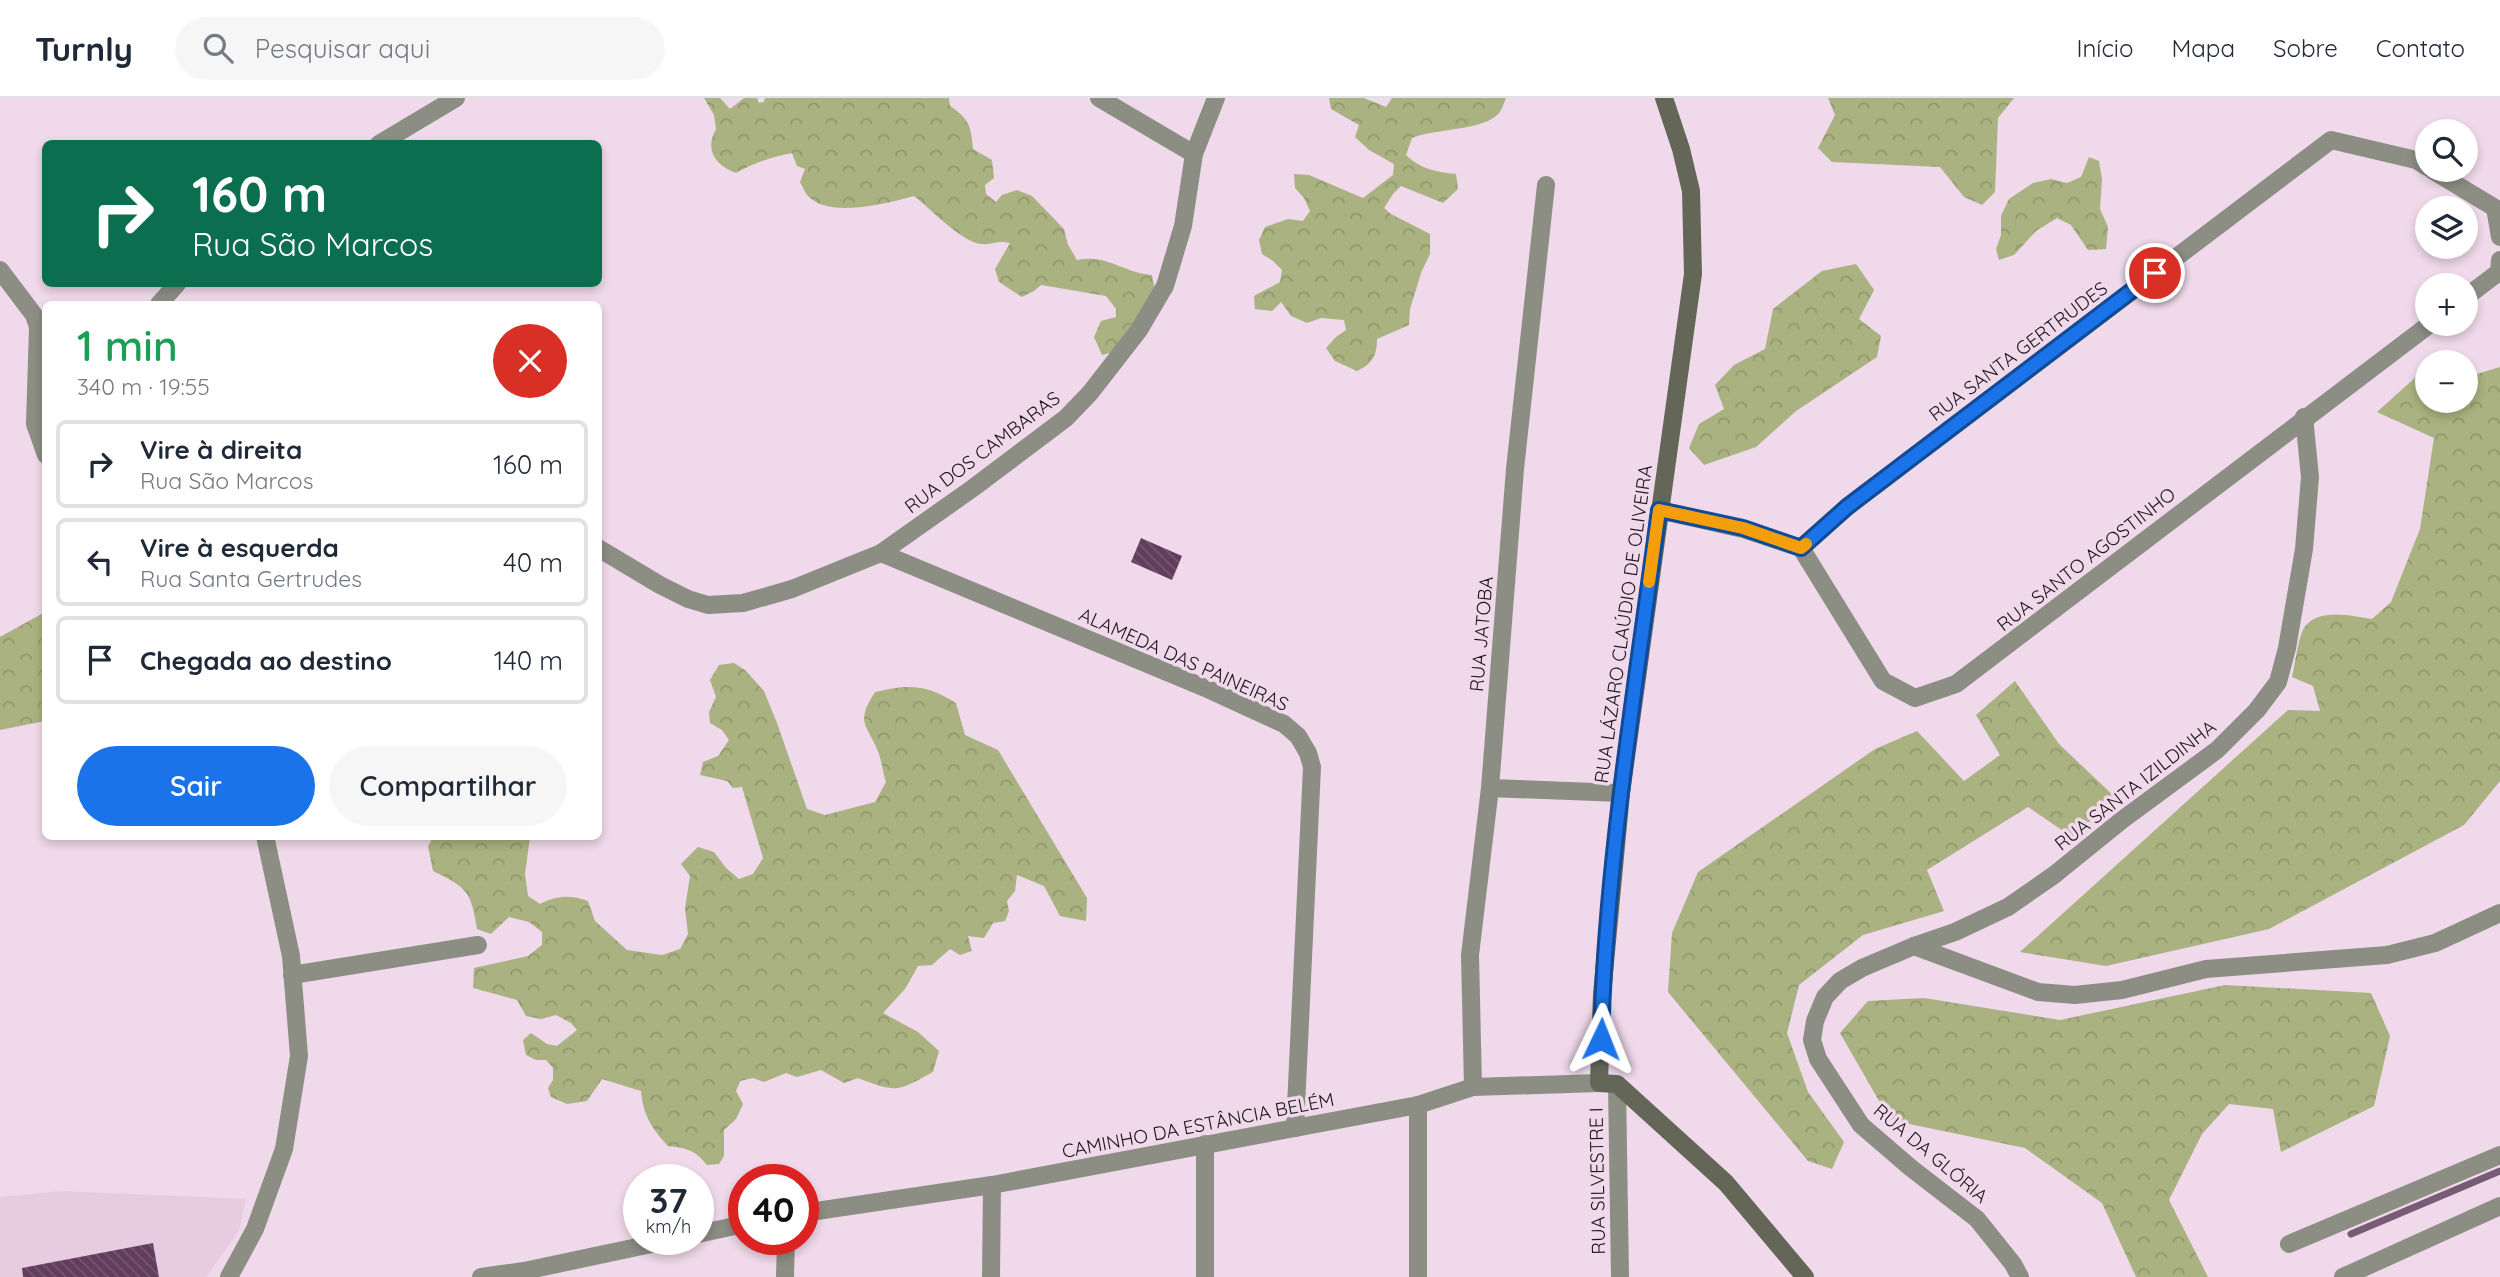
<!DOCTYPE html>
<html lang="pt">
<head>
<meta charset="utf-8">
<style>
  :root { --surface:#fff; --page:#f6f6f7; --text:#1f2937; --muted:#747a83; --line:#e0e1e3; --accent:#1a73e8 }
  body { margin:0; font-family:Quicksand,sans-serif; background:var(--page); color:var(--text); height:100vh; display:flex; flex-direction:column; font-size:26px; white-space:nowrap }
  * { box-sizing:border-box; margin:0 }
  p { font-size:23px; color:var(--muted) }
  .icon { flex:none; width:38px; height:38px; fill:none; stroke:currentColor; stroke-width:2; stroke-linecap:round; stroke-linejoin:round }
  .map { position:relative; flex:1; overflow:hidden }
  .details { position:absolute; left:42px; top:203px; width:560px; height:539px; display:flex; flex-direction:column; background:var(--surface); border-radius:10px; box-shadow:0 4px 10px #0003 }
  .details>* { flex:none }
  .top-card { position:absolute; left:42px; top:42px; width:560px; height:147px; border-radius:10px; box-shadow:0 4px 10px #0003; background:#0b6e4f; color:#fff; overflow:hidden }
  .tools { position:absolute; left:2415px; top:21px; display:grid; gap:14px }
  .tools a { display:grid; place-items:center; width:63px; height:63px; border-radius:50%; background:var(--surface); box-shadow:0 4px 10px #0003; font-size:35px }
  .speed { position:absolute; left:623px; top:1066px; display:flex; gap:14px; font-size:35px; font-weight:700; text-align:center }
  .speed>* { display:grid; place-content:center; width:91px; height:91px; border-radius:50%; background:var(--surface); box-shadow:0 4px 10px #0003; line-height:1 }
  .speed small { font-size:18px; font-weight:400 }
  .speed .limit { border:10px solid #d22; background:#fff; color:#111 }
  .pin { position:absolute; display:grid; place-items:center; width:60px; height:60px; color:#fff; margin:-30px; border:4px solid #fff; border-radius:50%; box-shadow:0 2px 7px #0007 }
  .me { position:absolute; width:77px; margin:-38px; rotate:2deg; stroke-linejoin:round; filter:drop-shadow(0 0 5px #0008) }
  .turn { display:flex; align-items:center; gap:24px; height:147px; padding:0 35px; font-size:32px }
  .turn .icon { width:91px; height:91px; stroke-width:2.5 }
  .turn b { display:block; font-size:49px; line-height:60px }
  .round { display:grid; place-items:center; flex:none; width:74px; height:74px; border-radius:37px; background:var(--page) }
  .overview { display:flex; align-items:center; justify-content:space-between; height:119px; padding:0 35px }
  h1 { font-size:42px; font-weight:600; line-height:52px; color:#1e9e55 }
  .cta { display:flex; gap:14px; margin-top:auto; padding:14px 35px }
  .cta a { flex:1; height:80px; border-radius:42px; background:var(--accent); color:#fff; font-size:28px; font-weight:600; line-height:80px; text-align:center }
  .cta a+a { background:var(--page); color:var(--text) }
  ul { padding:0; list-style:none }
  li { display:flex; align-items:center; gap:21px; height:88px; margin:0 14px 10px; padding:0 21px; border:4px solid var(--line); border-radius:10px }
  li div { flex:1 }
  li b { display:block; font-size:26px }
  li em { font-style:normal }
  header { display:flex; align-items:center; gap:42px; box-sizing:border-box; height:98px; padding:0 35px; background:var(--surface); border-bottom:2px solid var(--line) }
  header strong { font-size:33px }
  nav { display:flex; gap:38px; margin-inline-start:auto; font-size:24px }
  .search { width:490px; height:63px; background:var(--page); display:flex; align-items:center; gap:18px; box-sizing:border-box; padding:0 24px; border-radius:38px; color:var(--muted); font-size:26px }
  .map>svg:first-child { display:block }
  .built { fill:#e7cbe1 }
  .forest { fill:url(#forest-crowns) }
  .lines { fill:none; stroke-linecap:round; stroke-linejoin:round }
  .stream { stroke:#785b74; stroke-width:7 }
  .building { fill:url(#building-back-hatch) }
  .street { stroke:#8c8e84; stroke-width:18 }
  .secondary { stroke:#646758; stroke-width:18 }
  .route-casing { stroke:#114b97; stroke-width:18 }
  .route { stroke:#1a73e8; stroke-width:12 }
  .slow { stroke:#f59e0b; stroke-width:12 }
  .labels { text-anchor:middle; stroke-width:7; stroke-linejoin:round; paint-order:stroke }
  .street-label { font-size:19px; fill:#1d161c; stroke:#efd9ea }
</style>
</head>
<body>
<header>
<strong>Turnly</strong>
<div class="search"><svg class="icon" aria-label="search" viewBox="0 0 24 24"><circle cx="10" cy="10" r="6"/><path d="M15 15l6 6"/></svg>Pesquisar aqui</div>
<nav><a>Início</a><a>Mapa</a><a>Sobre</a><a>Contato</a></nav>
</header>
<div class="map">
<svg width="2500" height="1179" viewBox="0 0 2500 1179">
  <defs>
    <pattern id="forest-crowns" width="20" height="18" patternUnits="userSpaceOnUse" patternTransform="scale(1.75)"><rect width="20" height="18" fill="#a9b280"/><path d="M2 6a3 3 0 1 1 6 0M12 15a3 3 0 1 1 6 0" fill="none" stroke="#91986e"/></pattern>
    <pattern id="building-back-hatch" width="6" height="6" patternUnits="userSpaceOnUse" patternTransform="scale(1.75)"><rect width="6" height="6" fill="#623e5c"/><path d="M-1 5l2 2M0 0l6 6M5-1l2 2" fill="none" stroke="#74576f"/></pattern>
  </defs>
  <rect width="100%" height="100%" fill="#efd9ea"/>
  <path class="built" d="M61,1093l185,8 -7,32 -33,46h-206v-80z"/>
  <g class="forest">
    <path d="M704,0h16l10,11 14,-11h13l2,5 5,-1 1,-4h184l1,8c19,13 21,19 23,43l19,11 2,18 -9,7 1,9 10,8 6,-7 15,-5 15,6 32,33 4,16 9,15c31,-6 46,13 75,15l3,16 -41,61 -12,3 -8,-18 7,-16 15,-4v-8l-10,-13 -65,-11 -7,6 -12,6 -23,-15 -4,-13 15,-26c-14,-3 -17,2 -28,1 -20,-1 -52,-36 -68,-48 -26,7 -85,23 -106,0 -3,-3 -5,-9 -8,-14l5,-13 -8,-3 -5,-13c-21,4 -38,10 -56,20 -20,-8 -32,-22 -20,-44l-2,-14z"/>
    <path d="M1329,0h35l22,9 6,-9h114c-2,5 -4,12 -7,15 -15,18 -63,15 -87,25l-6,17c14,14 30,17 50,19l2,15 -15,14 -42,-17 -8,8 -9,14 7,6 39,20v20l-9,19 -11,36 -1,16 -32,14c0,17 -5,25 -20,32l-22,-10 -9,-13 10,-11 10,-7 -2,-10 -23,-2 -14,5 -16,-7 -10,-14 -9,9 -17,-2 -1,-13 26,-14 2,-12 -9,-9 -11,-7 -3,-14 6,-13 23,-8 15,2 7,-10 -6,-13 -9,-10 -1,-14 15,1 54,23 30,-23 1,-11 -25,-14 -14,-13 4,-12 -28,-16z"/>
    <path d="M1828,0h186l-16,20 -3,74 -13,13 -18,-8 -24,-30 -108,-5 -14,-14 17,-33z"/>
    <path d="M2089,59l10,4 3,18 -2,30 8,18 -2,22 -18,1 -17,-25 -14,-7 -21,13 -22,24 -15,5 -3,-11 5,-14v-19l8,-17 24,-16 18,-4 16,4 14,-6z"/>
    <path d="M1856,166l18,26 -15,29 22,17 -4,21 -81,54 -40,36 -52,18 -15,-17 10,-24 25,-15 -9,-24 19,-20 31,-16 8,-40 49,-38z"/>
    <path d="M2427,269v34h39v-33l11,6 23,-7v414l-36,44 -195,104 -163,37 -86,-14 268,-242 32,1 -7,-25 -21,-9c3,-12 6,-39 12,-49 14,-21 48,-12 68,-9l19,-17 29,-73 14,-91 -57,-26z"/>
    <path d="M45,514v109l-45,9v-93z"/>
    <path d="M734,565l11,7 19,21 13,32 30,86 18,6 50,-13 11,-20c-3,-9 -4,-19 -7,-28 -11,-30 -25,-29 -4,-62 34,-8 51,-8 81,11l9,32 33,15 89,148 -1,23 -26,-5 -16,-30 -27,-11 -2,16 -8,10 2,10 -4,10 -12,2 -9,15 -16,-2 4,15 -12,4 -10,-6 -18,16 -14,1 -13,23 -22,24 35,19 21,19 -6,21c-37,20 -35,21 -75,6l-14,5 -23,-13 -24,7 -11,-4 -22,9 -11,-4 -13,3 -4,10 7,13 -7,15 -12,11v26l-5,8 -12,1c-12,-15 -20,-17 -39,-19 -16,-17 -25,-31 -27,-55l-39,-12 -15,22 -20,3 -16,-7 -3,-9 5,-8v-12l-7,-8h-10l-10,-5 -3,-15 8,-7 16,11 10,2 20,-16 -6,-7 -15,-8 -15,4 -15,-3 -9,-16 -44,-12 1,-20 54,-12 14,-11v-13l-13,-10 -20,-5 -18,17 -14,-5c-6,-37 -9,-41 -44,-58l-5,-25 5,-9h97l-5,37 3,22 12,8c18,-9 30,-9 48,-3l7,20 32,29 35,5 18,-6 8,-15 -3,-26 5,-32 -9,-12 17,-17 16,5 12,16 13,11 14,-5 10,-16 -21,-71 -9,1 -6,-7 -27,-6 3,-13 15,-6 11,-16 -7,-10 -12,-7 -1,-11 7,-15 -6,-17 9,-15z"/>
    <path d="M2015,583l44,63 57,54 -44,39 -44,-30 -101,63 17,41 -81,24 -64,50 -12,48 21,59 36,50 -12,27 -24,-8 -140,-169 4,-59 26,-61 177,-123 42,-18 47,50 36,-26 -24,-40z"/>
    <path d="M2225,887l146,8 19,43 -16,70 -93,46 -8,-43 -44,-5 -27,30 -33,66 39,77h-72l-34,-74 -77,-55 -135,-28 -50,-87 28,-32 56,-3 136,22z"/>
  </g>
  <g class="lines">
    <path class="stream" d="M2351,1136l149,-63"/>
  </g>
  <g class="building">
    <path d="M1141,440l41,18 -10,24 -41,-18z"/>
    <path d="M153,1145l6,34h-136l-1,-9z"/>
  </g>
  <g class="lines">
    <g class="street">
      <path d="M1099,0l95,56"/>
      <path d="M379,46l77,-46"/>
      <path d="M2432,72l63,38 5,29"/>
      <path d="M0,172l34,45 4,12 -3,97 11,31"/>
      <path d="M2466,199l33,-25 1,-12"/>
      <path d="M159,206l18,-20"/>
      <path d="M1659,412l84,19 58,19"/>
      <path d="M598,450l62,37 28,14 20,6 35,-2 49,-14 89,-36 92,-65 93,-70 24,-25 49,-63 26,-44 18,-60 11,-72 22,-56"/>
      <path d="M1801,450l82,133 32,17 41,-14 474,-360"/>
      <path d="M1801,450l46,-41 484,-367 85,20 11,7"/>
      <path d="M881,455l329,137 74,34 14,12 10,17 4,14 -17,361"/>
      <path d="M1490,690l131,5"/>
      <path d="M1914,848l124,46 37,3 47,-5 84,-21 181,-14 48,-12 65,-30"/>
      <path d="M292,877l186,-30"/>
      <path d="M1617,986l3,193"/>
      <path d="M1473,989l-3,-132 20,-167 25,-319 31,-284"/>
      <path d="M1205,1046v133"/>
      <path d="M803,1115l189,-28 303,-57 123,-23 55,-18 126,-4"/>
      <path d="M698,1136l46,-10"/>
      <path d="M2289,1146l211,-89"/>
      <path d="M229,1179l26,-48 29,-80 15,-93 -8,-100 -26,-120"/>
      <path d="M481,1179l43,-6 151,-32"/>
      <path d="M785,1179l1,-38"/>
      <path d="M991,1179l1,-92"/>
      <path d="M1418,1179v-172"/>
      <path d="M2020,1179l-7,-13 -36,-45 -66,-51 -50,-43 -43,-66 -6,-19 3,-19 10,-24 15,-16 22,-13 52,-22 41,-14 53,-25 46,-32 68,-55 95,-70 40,-40 21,-28 9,-34 17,-99 6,-72 -6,-60"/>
      <path d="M2343,1179l157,-71"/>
    </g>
    <path class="secondary" d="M1664,0l17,51 10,42 2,83 -72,519 -19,201 -3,89 18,1 109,99 79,94"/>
  </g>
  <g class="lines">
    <g class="route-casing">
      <path id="route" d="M1601,941c5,-178 35,-353 58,-529l84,18 58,20 46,-41 308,-234"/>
    </g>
    <use href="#route" class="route"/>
    <path class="slow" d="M1649,484l10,-72 84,18 58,20 5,-4"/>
  </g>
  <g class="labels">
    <g class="street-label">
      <text transform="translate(2018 253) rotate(-37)" y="7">RUA SANTA GERTRUDES</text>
      <text transform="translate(982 354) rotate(-37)" y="7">RUA DOS CAMBARAS</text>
      <text transform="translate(2086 461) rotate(-38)" y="7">RUA SANTO AGOSTINHO</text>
      <text transform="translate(1623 526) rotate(-82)" y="7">RUA LÁZARO CLAÚDIO DE OLIVEIRA</text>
      <text transform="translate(1481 536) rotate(-85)" y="7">RUA JATOBA</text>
      <text transform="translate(1184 561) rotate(24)" y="7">ALAMEDA DAS PAINEIRAS</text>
      <text transform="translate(2135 687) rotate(-38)" y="7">RUA SANTA IZILDINHA</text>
      <text transform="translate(1198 1027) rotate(-11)" y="7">CAMINHO DA ESTÂNCIA BELÉM</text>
      <text transform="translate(1931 1055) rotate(40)" y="7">RUA DA GLÓRIA</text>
      <text transform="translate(1597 1083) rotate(-91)" y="7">RUA SILVESTRE I</text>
    </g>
  </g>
</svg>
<div class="tools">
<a><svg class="icon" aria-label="search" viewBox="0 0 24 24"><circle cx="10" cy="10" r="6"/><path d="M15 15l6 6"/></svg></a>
<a><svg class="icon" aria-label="layers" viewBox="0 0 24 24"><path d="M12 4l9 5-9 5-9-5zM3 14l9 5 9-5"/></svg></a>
<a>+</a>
<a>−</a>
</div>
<div class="speed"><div>37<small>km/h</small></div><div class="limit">40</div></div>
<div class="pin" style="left:2155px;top:175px;background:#d93025"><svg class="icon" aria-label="arrive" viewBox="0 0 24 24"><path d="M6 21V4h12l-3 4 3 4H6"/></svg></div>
<svg class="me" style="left:1601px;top:941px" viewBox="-20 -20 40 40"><path d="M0-17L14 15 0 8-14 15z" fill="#1a73e8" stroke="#fff" stroke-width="4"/></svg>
<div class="top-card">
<div class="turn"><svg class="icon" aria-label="right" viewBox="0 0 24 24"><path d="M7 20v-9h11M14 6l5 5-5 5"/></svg><div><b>160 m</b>Rua São Marcos</div></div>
</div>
<section class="details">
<div class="overview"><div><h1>1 min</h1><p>340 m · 19:55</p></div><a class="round" style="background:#d93025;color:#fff"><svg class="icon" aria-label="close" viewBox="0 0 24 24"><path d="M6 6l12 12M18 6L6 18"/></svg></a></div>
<ul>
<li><svg class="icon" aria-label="right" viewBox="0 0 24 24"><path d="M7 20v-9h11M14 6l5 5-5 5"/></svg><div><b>Vire à direita</b><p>Rua São Marcos</p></div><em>160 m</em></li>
<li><svg class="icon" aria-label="left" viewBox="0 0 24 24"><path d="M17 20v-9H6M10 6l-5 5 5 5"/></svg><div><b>Vire à esquerda</b><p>Rua Santa Gertrudes</p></div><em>40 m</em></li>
<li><svg class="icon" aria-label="arrive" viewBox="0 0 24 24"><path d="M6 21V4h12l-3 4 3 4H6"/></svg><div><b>Chegada ao destino</b></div><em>140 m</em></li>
</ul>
<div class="cta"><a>Sair</a><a>Compartilhar</a></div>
</section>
</div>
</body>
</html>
